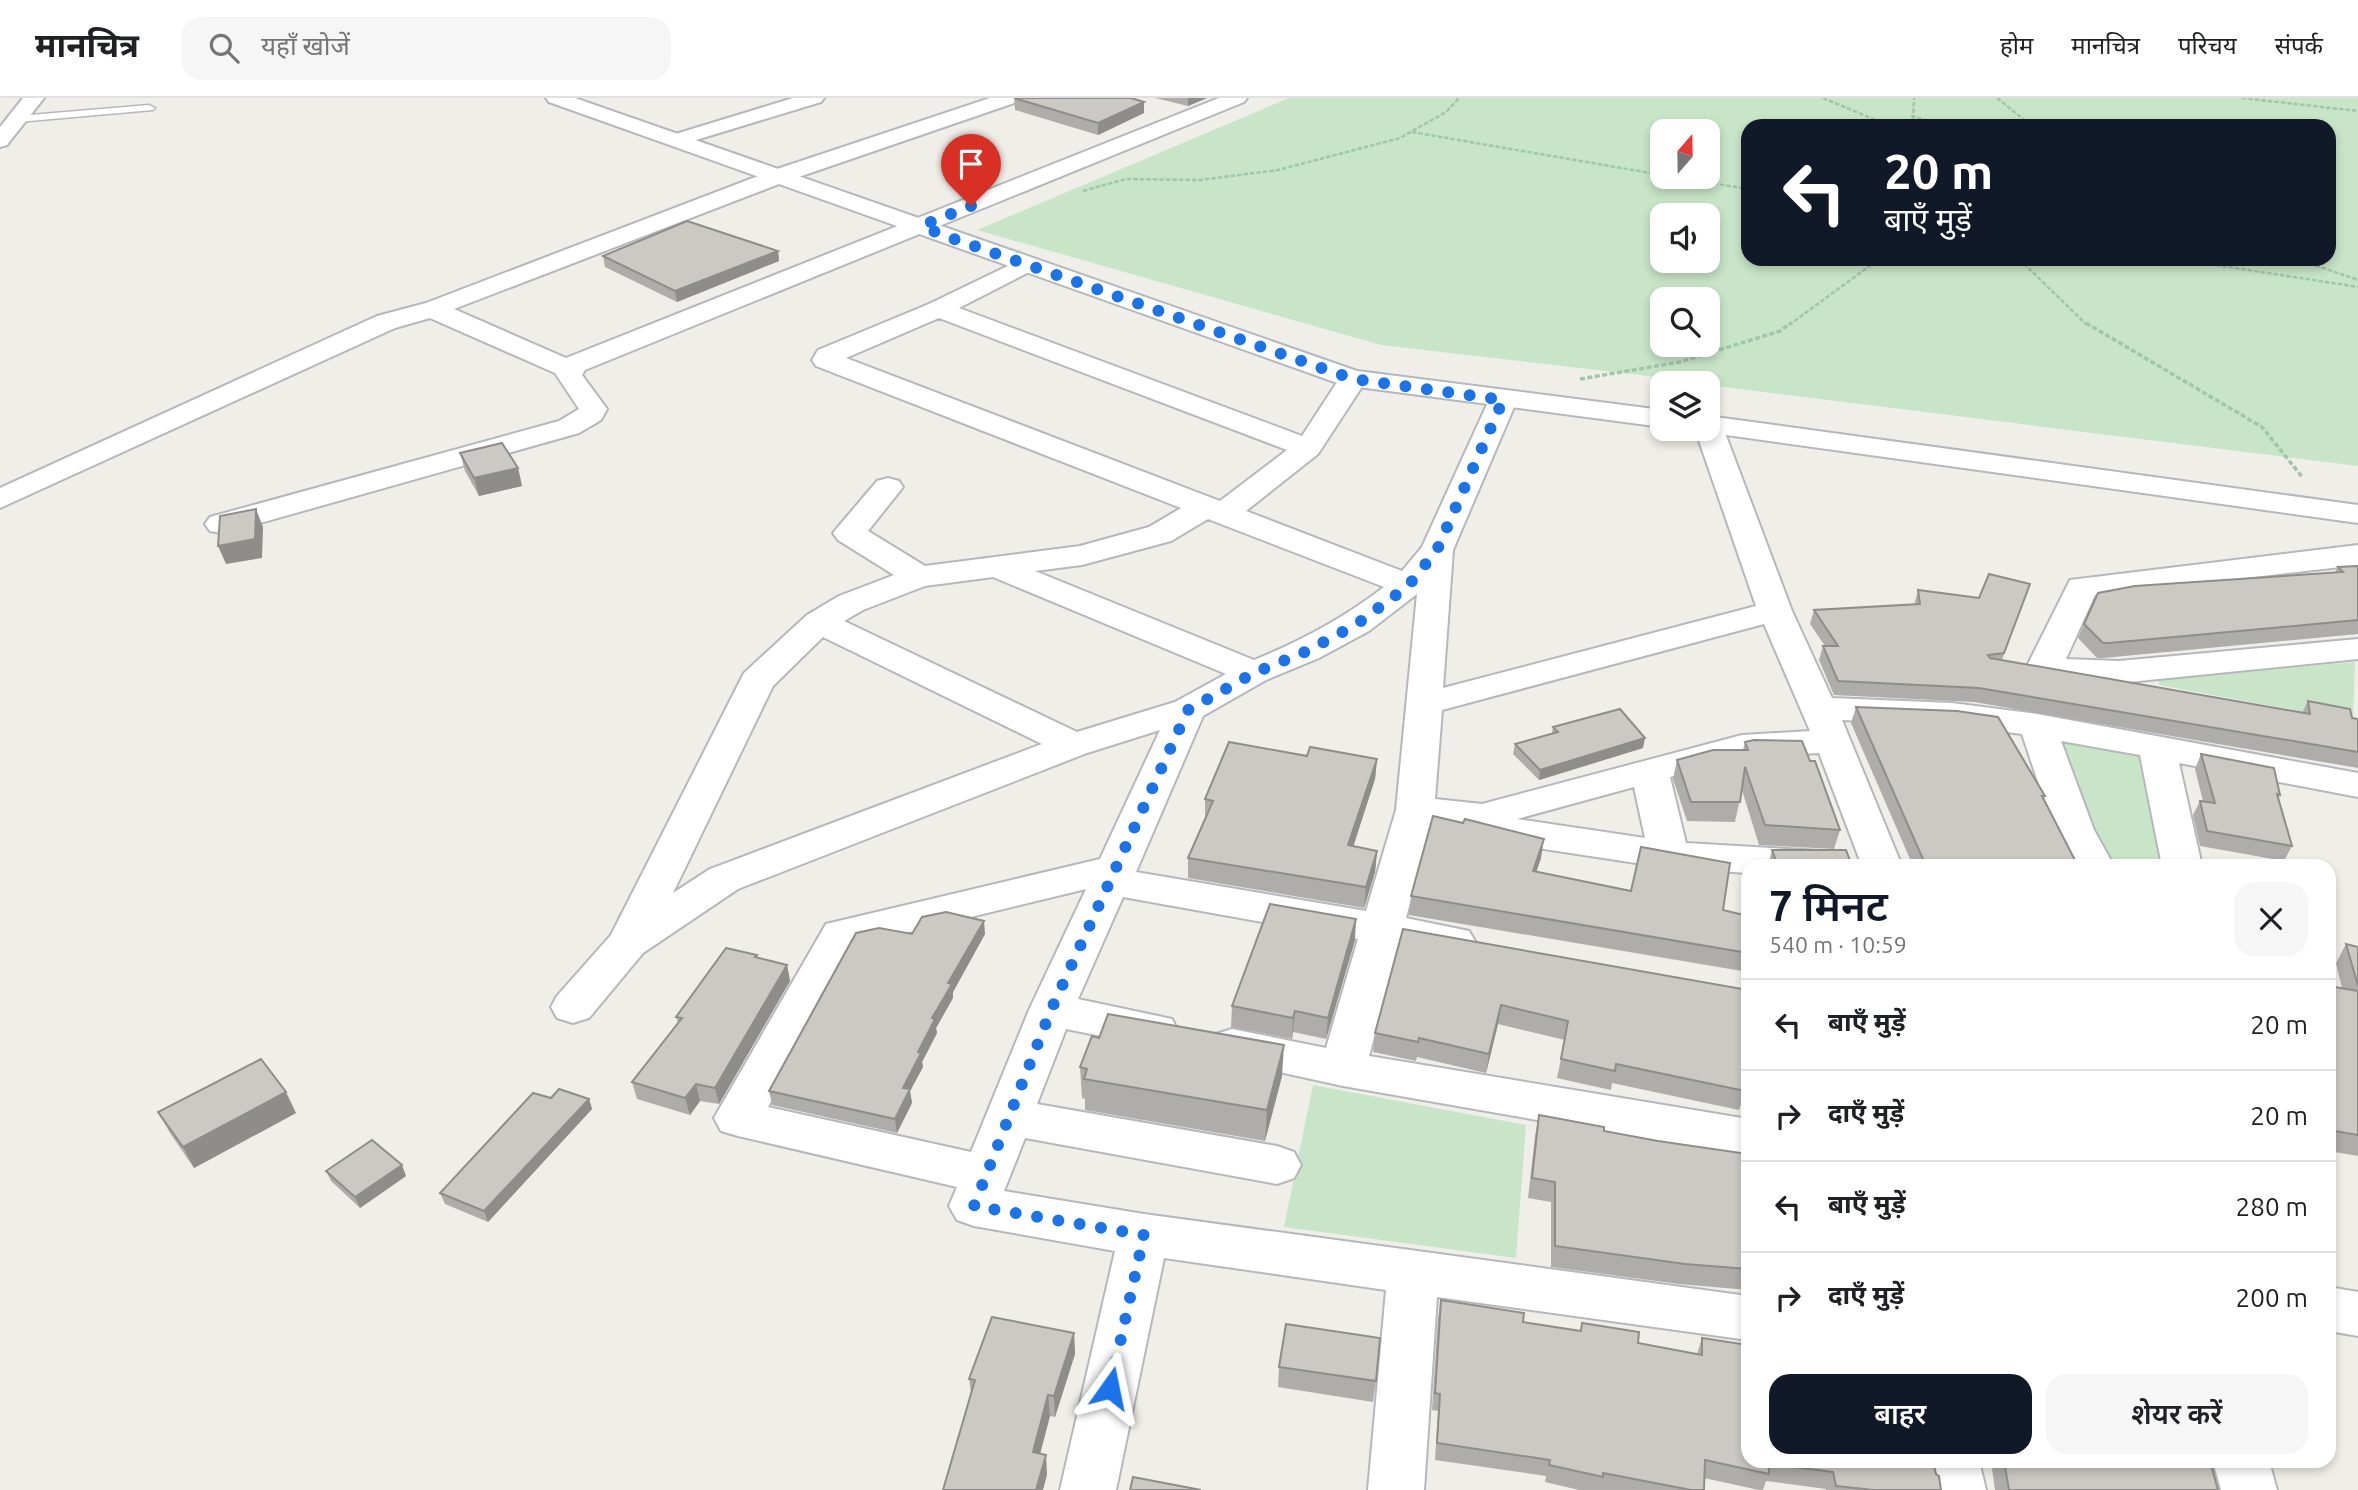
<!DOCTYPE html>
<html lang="hi">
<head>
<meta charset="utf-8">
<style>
  :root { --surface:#fff; --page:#f6f6f6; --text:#202124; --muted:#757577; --line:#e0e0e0; --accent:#111827 }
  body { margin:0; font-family:Ubuntu,"Noto Sans Devanagari",sans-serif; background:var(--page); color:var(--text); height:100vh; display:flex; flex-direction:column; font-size:26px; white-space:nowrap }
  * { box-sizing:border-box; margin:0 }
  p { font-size:23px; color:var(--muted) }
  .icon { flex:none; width:38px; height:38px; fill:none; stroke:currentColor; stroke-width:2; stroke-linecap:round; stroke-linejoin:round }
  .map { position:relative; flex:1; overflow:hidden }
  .panel { position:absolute; left:1741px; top:761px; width:595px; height:609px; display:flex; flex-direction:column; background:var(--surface); border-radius:21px; box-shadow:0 4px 10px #0003 }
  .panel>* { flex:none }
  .guide { position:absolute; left:1741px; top:21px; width:595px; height:147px; border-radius:21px; box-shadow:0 4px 10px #0003; background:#111827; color:#fff; overflow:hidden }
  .needle { width:46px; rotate:20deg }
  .controls { position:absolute; left:1650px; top:21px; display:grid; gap:14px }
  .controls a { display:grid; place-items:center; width:70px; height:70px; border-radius:14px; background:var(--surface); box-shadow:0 4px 10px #0003; font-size:35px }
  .pin { position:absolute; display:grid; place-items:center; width:60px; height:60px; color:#fff; margin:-72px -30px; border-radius:50% 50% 50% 0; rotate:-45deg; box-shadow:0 0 7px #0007 }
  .pin .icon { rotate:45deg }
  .me { position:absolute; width:77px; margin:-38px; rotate:12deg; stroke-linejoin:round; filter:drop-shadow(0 0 5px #0008) }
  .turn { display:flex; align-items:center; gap:24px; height:147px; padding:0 28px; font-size:32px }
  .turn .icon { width:91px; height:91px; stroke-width:2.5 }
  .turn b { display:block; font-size:49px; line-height:60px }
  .round { display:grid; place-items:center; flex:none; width:74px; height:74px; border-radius:21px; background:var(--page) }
  .headline { display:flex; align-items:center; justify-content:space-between; height:119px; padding:0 28px }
  h1 { font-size:42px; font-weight:600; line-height:52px; color:var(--accent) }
  .action { display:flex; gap:14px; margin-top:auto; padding:14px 28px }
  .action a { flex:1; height:80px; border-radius:21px; background:var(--accent); color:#fff; font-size:28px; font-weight:600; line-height:80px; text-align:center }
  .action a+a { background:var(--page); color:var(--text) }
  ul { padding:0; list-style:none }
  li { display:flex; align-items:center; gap:21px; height:91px; padding:0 28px; border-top:2px solid var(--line) }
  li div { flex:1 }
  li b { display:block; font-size:26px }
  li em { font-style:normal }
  header { display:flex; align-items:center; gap:42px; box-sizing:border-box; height:98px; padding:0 35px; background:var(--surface); border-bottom:2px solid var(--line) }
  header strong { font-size:33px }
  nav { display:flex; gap:38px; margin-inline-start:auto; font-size:24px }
  .search { width:490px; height:63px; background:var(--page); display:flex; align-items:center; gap:18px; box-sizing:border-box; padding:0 24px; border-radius:21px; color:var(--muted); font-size:26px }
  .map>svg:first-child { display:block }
  .green { fill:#c8e5c7; fill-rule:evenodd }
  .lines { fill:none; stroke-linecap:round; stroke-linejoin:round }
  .lane-casing { stroke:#b5b8bb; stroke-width:3 }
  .street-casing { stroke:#b5b8bb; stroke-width:4 }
  .secondary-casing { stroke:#b4b7bb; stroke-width:4 }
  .path-far1 { stroke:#a0c6ab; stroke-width:2.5; stroke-dasharray:4.5 2; stroke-linecap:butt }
  .path { stroke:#a0c6ab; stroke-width:3.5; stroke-dasharray:5 2.5; stroke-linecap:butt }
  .lane { fill:#fff; fill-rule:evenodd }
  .street { fill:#fff; fill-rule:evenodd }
  .secondary { fill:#fff; fill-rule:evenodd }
  .wall { fill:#afada9 }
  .shaded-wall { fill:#8f8d8a }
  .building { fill:#ccc9c5; stroke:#8f8d8a; stroke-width:2 }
  .route { stroke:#1a73e8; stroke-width:12; stroke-dasharray:0 21.6 }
</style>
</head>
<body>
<header>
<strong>मानचित्र</strong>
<div class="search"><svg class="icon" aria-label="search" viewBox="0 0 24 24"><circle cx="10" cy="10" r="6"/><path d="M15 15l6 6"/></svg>यहाँ खोजें</div>
<nav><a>होम</a><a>मानचित्र</a><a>परिचय</a><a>संपर्क</a></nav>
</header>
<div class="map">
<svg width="2358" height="1392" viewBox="0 0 2358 1392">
  <rect width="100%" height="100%" fill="#f0eee8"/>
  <g class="green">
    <path d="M1289,0h1069v368l-650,-81v-2l-327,-38 -404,-115zM1748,28h581v133h-581zM1662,33h46v46h-46zM1662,117h46v46h-46zM1662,201h46v46h-46z"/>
    <path d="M2355,564l-2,59 -194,-36v-6z"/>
    <path d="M2054,643l88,15 26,110h-55z"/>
    <path d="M1313,987l213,40 -10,133 -232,-31z"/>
  </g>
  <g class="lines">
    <g class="lane-casing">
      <path id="lane" d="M149,7l6,3 -2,2 -135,12 -6,-3 6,-3z"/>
    </g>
    <g class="street-casing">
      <g id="street">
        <path d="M23,0h21l-37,47 -7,2v-20z"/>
        <path d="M793,0h31l-3,4 -138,42h-14l-4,-4 4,-4z"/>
        <path d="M990,0h30l-3,4 -230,79 -333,128 112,49 653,-260h28l-3,4 -659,268 -3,5 25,34 -6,11 -22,13 -347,98 -11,2 -11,-2 -5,-7 5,-7 349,-96 20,-12 -24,-36 -125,-55 -35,10 -395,180v-20l377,-172 49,-13 345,-132z"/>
        <path d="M1026,159l9,2 3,5 -3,5 -76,39 343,128 41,-63 10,-2 10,2 4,6 -49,75 -72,57 156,60 20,-24 67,-147 4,-6 10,-2 10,2 4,6 -64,150 -10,138 313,-82 -61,-177h13v-13l10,3 4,6 70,186 40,87 120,5 85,11 321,59v24l-179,-34 23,103h-40l-22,-111 -79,-14 33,89 20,36h-40l-20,-36 -32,-96 -70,-9 -110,-5 60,146h-40l-43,-113 -76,4 -73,20 16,66 134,8 14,4 6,9 -1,2h-91v7l-79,-5 -165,-25 -14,-4 -18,-11 -41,-4 -25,94 63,13 6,10 -6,10 -15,5 -55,-10 -30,110 379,63v38l-405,-71 -127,-28 -7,-12 7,-12 16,-5 94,19 32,-109 -235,-42 -45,102 94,20 6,12 -6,12 -16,4 -90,-18 -29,75 240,42 17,6 7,13 -7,13 -17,6 -252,-46 -21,53 140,23 604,82v44l-311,-43 -13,193h-56l18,-200 -222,-32 -48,232h-56l55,-239 -141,-25 -17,-6 -8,-14 8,-19 -219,-51 -17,-5 -7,-13 112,-194 274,-65 60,-129 -73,23 -349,136 -95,64 -54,65 -16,5 -16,-5 -6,-11 6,-11 54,-61 133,-262 63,-58 32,-19 55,-21 -56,-35 -5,-7 44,-52 11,-3 11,3 4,6 -35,44 57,35 155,-20 69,-19 32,-19 -365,-142 -4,-6 6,-10 111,-46zM939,220l348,132 -67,51 -374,-143zM1208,421l176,68c-42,32 -81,53 -130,73l-219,-89 47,-6 89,-24zM993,479l233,97 -51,28 -98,30 -233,-111 19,-11 62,-24zM1417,496l-21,216 -30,101 -230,-39 67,-156 63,-36 53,-22 50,-27zM1764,526l46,107 -68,4 -260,69 -47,-5 7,-89zM823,539l219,107 -332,125 -37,24 100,-207zM1634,689l11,51 -128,-19zM1086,791l-57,121 -58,142 -203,-45 88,-162z"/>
        <path d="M2358,447v20l-263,30 -29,64 53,2 239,-22v20l-239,24 -87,-8 -6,-7 44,-88z"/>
        <path d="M2329,1189l29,5v44l-29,-5z"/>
        <path d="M1923,1363h56l7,29h-56z"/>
        <path d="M2213,1363h56l8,29h-56z"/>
      </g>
    </g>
    <g class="secondary-casing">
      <g id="secondary">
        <path d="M546,0h29l782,273 305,39v17l-319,-42 -794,-283z"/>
        <path d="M1708,318l650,89v18l-660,-92 -2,-2h12z"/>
      </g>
    </g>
    <g class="path-far1">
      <path d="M1823,0l67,28"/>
      <path d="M1997,0l35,28"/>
      <path d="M2242,0l116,13"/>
      <path d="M1911,18l35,10"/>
      <path d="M1913,28l1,-28"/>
      <path d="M1412,34l250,43"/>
      <path d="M1675,79l73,12"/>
      <path d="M1083,93l43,-12 74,1 78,-10 122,-32 46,-26 13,-14"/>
      <path d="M2019,161l68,66"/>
      <path d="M2177,161l181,28"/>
      <path d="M2297,161l61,21"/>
      <path d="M1789,227l90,-66"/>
    </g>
    <g class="path">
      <path d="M2086,225l176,104 41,51"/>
      <path d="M1580,281l100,-17 100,-31 11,-8"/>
    </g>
    <use href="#lane" class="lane"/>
    <use href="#street" class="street"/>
    <use href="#secondary" class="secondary"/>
  </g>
  <g class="wall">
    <path d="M1014,0l130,15 -46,22 -83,-25z"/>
    <path d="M1155,0h52l-19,8z"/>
    <path d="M778,153l1,10 -102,41 -72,-35 -2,-11z"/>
    <path d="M460,355l58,15 4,18 -43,10 -14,-25z"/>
    <path d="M2358,468v68l-255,24h-6l-19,-20 6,-14 251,-52 3,-5z"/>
    <path d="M2030,486l-28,76 300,53 6,-12 44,17 6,1v49l-384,-66 -140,-7 -15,-35 4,-14h2l-15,-22 4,-14 100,-5 4,-15 61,8z"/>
    <path d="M1856,609l189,89 -1,3 34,67h-165l-62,-143z"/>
    <path d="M1553,629l90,21 -104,32 -26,-26 2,-10 37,-11z"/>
    <path d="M1745,644l95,88 -6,19 -75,-4 -17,-55 -7,32 -48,-1 -14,-42 4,-19 66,-10z"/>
    <path d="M2201,656l79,41 -2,4 14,47 -8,15 -84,-15 -7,-31 7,-14h3l-8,-32z"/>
    <path d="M1307,658l70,3 -2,20 -22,67 24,5 -2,21 -11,36 -176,-30v-20l17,-38v-21z"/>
    <path d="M1772,752l80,16h-84z"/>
    <path d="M1541,760l-5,14 212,44v56l-339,-57 2,-19z"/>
    <path d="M1403,831l345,61v115l-7,-1 -2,6 -127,-27 -1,7 -54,-12 8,-38 -67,-16 -12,49 -69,-16 -1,4 -43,-9 2,-19z"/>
    <path d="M985,836l-32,58v6l-17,30 1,5 -15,29 1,5 -13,24 2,12 -15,30 -125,-28 -3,-14z"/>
    <path d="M1355,842l-29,99 -33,-7 -1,7 -61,-12 1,-21z"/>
    <path d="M2346,846l12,3v209l-29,-5v-165l13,2 -6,-25z"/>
    <path d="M758,860l29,7 3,16 -71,123 -19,-3 -10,14 -53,-16 -5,-17 46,-59 -2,-6z"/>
    <path d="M1080,969l202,9 -17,65 -180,-31v-11l-3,-1z"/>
    <path d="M551,1000l38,1 3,10 -104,113 -43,-18 -5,-11z"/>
    <path d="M158,1014l138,1 -102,55 -24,-35z"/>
    <path d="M1539,1017l65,16 54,10 90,13v136l-69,-6 -128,-17v-65l-23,-4 7,-62z"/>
    <path d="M326,1073l80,5 -46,32 -29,-27z"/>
    <path d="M1441,1202l82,22 57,9 2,-8 56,20 59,11 5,-16 46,123 188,13 5,16h-115v-1l-60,-8 -3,9h-4l-55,-12v12h-125l-34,-8 1,-6 -111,-16 3,-49 -6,-1 6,-92z"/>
    <path d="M1074,1235l1,21 -20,63 -5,-1 -10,38 7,21 -76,-82 -2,-14z"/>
    <path d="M1279,1269l97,14 -3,21 -95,-15z"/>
    <path d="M1991,1363h219l8,29h-223z"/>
  </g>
  <g class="shaded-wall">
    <path d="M1188,0h19l-19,8z"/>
    <path d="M1144,4v11l-46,22v-12z"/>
    <path d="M778,153l1,10 -102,41 -2,-11z"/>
    <path d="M518,370l4,18 -43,10 -5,-18z"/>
    <path d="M256,411l7,18 -1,31 -36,6 -8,-18z"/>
    <path d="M1645,640l-2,10 -104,32 1,-10z"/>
    <path d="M1377,661l-2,20 -28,87 1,-21z"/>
    <path d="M1544,741l-3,19 -11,32 3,-19z"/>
    <path d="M1377,753l-2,21 -11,36 2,-21z"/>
    <path d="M1356,821l-1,21 -29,99 2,-21z"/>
    <path d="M984,823l1,13 -32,58v6l-17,30 1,5 -15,29 1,5 -13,24 2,12 -15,30 -2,-14 8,-31 45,-105z"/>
    <path d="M787,867l3,16 -71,123 -4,-16z"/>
    <path d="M1501,907l-3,19 -12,49 3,-19z"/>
    <path d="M1295,913l-2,21 -1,7 1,-21z"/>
    <path d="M1284,947l-2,31 -17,65 2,-31z"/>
    <path d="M696,986l4,17 -10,14 -5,-17z"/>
    <path d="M286,994l10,21 -102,55 -11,-21z"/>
    <path d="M589,1001l3,10 -104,113 -4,-11z"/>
    <path d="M402,1067l4,11 -46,32 -5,-11z"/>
    <path d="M1074,1235l1,21 -20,63 -1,-21z"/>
    <path d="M1048,1297l2,21 -15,57 -2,-21z"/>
    <path d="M1046,1357l1,20 -4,15h-7z"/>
  </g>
  <g class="building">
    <path d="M1014,0h117l13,4 -46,21z"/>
    <path d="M687,123l91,30 -103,40 -72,-35z"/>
    <path d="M502,345l16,25 -44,10 -14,-25z"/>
    <path d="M256,411l-1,30 -37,7 2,-30z"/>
    <path d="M2358,468v54l-249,23h-6l-19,-19 14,-31 37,-7 208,-14 -5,-5z"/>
    <path d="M1989,476l41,10 -26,69 -16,2 2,3 320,56 -2,-13 42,8 2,9 6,1v33l-379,-64 -141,-7 -15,-35h15l-24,-36 106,-6 -2,-14 61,8z"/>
    <path d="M1856,609l101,4 41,6 47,79h-3l36,70h-152z"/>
    <path d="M1620,611l25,29 -105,32 -25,-26 43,-12 -5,-5z"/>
    <path d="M1754,642l48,1 8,20h5l25,69 -75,-5 -20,-58 -5,35h-49l-14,-42 36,-10h35l-3,-8z"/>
    <path d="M1229,644l78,14 3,-9 67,12 -29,86 29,6 -11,36 -178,-29 25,-57 -8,-2z"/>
    <path d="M2201,656l73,14 6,27 -3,-1 15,52 -85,-15 -7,-30 15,2z"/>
    <path d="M1433,718l30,7 2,-4 79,20 -11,32 98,20 10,-44 89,16 -7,47 25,6v37l-337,-57z"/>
    <path d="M1772,752h74l6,16h-74z"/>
    <path d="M1270,806l86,15 -28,99 -33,-7 -2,7 -61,-12z"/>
    <path d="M946,814l38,9 -36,62 4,1 -20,34 3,1 -17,33 3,1 -18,35 7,1 -15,30 -126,-28 87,-158 23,-5 33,6 10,-17z"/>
    <path d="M1403,831l345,61v95h-3v6l-129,-27 -1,7 -54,-12 7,-38 -67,-16 -12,49 -70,-16 -1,4 -43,-9z"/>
    <path d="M2346,846l12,3v39z"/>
    <path d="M726,850l31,7 -2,2 32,8 -72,123 -19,-4 -11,14 -53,-16 50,-64 -6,-1z"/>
    <path d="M2329,888l29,5v144l-29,-5z"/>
    <path d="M1108,916l176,31 -17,65 -183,-31 3,-10 -7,-2 12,-31 7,2z"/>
    <path d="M261,961l25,33 -103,55 -25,-35z"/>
    <path d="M559,991l30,10 -105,112 -44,-18 93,-100 18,5z"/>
    <path d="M1539,1017l65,12v4l54,10 90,13v115l-63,-5 -130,-18v-64l-23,-4z"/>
    <path d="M372,1042l30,25 -47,32 -29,-26z"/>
    <path d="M1441,1202l83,13 -1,9 58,9 1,-8 57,9 -1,11 64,12v-17l46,7v116h185l3,13 3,2 2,14h-67l-38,-4 -3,-14 -64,-8v10l-64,-14 -1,30h-13l-88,-17v4l-54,-12 1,-5 -113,-17 3,-49 -5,-1z"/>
    <path d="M992,1219l82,16 -20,63 -6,-1 -15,57 13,3 -10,35h-93l32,-110 -6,-1z"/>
    <path d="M1286,1226l94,14 -4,43 -97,-14z"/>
    <path d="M2004,1363h206l8,29h-209z"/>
    <path d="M1133,1379l68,13h-71z"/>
  </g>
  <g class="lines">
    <path class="route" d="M971,108l-48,19 14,8 416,146 150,21 -66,150 -29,36 -51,38 -50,27 -53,22 -66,37 -137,300 -77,196 170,29 -34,153"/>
  </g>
</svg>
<div class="controls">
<a><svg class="needle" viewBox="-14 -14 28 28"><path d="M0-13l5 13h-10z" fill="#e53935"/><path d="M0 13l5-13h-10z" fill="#757577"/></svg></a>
<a><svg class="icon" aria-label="sound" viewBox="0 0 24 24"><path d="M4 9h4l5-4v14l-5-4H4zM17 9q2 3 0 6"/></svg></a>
<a><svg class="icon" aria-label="search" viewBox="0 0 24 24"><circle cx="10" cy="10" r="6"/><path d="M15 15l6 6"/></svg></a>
<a><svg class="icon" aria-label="layers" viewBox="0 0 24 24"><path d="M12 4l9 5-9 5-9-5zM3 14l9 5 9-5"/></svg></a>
</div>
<div class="pin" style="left:971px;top:108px;background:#d93025"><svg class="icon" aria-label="arrive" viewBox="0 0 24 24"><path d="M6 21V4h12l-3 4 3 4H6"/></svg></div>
<svg class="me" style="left:1110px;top:1290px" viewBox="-20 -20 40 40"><path d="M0-17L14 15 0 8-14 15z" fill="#1a73e8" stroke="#fff" stroke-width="4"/></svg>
<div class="guide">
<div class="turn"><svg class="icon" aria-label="left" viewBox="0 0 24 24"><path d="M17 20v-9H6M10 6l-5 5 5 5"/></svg><div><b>20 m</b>बाएँ मुड़ें</div></div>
</div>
<section class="panel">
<div class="headline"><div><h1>7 मिनट</h1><p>540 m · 10:59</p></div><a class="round"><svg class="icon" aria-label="close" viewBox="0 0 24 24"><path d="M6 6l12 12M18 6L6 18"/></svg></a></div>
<ul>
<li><svg class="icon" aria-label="left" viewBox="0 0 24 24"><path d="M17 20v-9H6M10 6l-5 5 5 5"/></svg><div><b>बाएँ मुड़ें</b></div><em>20 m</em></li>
<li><svg class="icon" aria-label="right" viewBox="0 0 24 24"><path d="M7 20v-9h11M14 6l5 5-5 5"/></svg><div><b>दाएँ मुड़ें</b></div><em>20 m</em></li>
<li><svg class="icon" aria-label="left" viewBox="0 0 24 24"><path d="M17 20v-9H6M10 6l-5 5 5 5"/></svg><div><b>बाएँ मुड़ें</b></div><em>280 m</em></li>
<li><svg class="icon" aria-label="right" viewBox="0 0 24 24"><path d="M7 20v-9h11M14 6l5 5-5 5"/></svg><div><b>दाएँ मुड़ें</b></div><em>200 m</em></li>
</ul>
<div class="action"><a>बाहर</a><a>शेयर करें</a></div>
</section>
</div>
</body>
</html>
